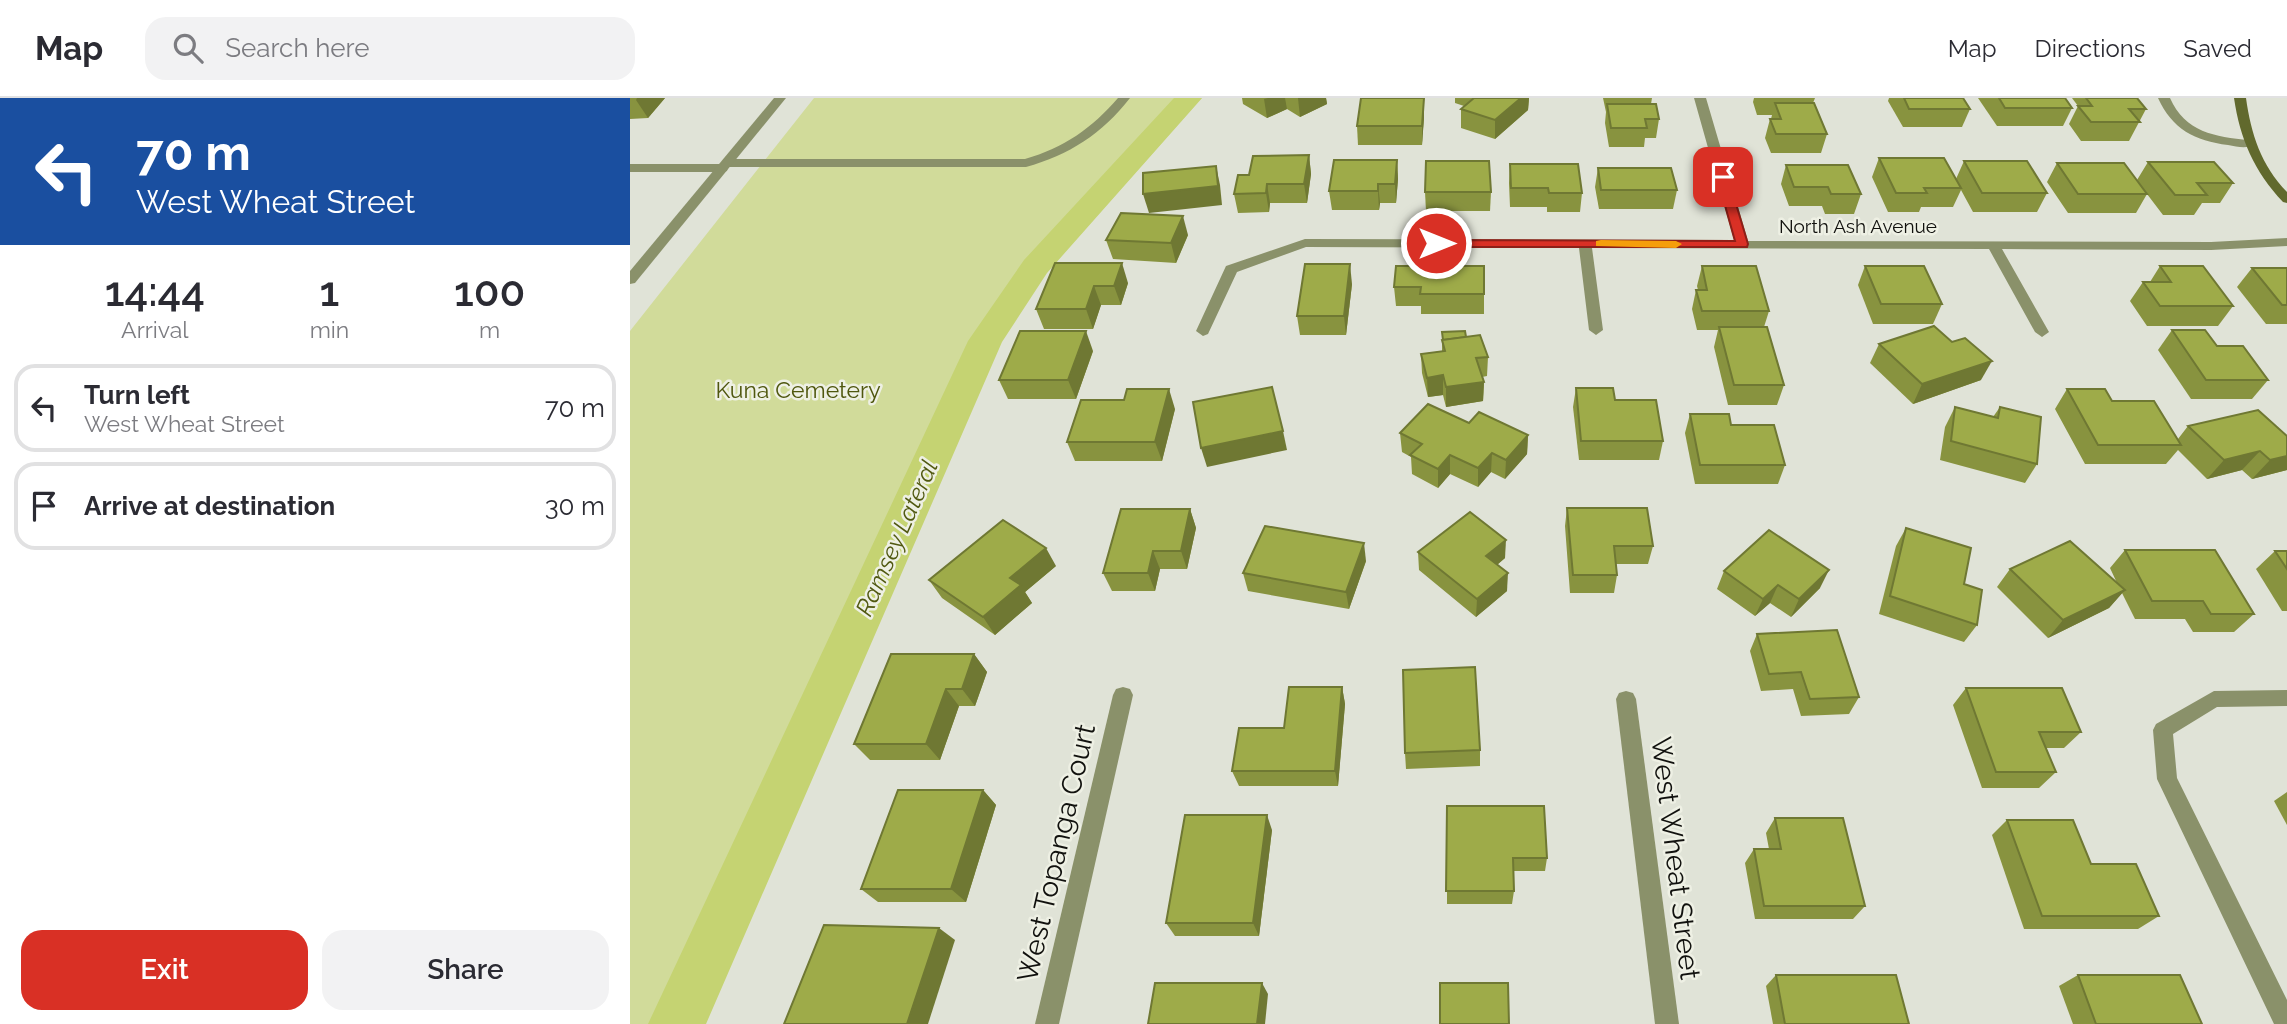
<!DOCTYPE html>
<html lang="en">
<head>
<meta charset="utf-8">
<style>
  :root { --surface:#fff; --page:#f2f2f3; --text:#2b2b33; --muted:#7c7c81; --line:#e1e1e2; --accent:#d93025 }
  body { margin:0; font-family:Raleway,sans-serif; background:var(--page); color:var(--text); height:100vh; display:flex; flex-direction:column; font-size:26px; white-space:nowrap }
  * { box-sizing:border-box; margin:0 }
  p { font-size:23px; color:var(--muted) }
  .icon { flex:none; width:38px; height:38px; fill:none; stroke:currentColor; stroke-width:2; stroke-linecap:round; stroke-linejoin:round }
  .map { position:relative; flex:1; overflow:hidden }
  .panel { display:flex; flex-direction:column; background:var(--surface); width:630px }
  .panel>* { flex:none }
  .top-card { background:#1a4fa0; color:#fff; overflow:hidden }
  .pin { position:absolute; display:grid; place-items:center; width:60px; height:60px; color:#fff; margin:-30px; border-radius:14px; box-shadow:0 4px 10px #0006 }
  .me { position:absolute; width:77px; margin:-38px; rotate:90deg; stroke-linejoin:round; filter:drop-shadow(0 0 5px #0008) }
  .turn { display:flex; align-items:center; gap:24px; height:147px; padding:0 21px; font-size:32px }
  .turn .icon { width:91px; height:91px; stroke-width:2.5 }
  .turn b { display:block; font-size:49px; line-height:60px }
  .eta { display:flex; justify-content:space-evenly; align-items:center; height:119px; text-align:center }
  .eta b { font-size:42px; font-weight:600; line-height:49px }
  .primary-button { display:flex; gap:14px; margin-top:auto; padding:14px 21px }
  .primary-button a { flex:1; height:80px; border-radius:21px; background:var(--accent); color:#fff; font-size:28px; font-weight:600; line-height:80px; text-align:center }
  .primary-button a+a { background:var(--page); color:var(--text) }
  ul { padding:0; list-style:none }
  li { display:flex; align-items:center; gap:21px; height:88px; margin:0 14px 10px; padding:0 7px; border:4px solid var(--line); border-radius:21px }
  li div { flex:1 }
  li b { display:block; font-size:26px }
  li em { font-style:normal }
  header { display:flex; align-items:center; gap:42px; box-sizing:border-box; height:98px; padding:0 35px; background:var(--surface); border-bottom:2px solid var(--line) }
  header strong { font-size:33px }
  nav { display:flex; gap:38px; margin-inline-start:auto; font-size:24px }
  .search { width:490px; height:63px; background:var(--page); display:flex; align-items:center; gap:18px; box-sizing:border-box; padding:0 24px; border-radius:21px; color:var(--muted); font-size:26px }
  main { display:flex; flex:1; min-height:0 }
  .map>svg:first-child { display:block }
  .green { fill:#d1db9a }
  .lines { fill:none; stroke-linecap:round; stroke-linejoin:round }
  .canal { fill:#c5d372; fill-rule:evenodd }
  .service { fill:#8a916a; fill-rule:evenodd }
  .minor { fill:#8a916a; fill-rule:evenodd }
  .tertiary { fill:#8a916a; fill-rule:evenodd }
  .secondary { fill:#61692d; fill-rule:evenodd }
  .wall { fill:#88933f }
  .shaded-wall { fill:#6f7833 }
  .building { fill:#9eab49; stroke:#6f7833; stroke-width:2 }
  .route { fill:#d93025; stroke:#8d1f18; stroke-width:2 }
  .slow { fill:#f59e0b }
  .labels { text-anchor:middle; stroke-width:5; stroke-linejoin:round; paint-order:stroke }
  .far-street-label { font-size:19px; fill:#11110e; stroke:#eef0e4 }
  .park-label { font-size:23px; fill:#4f570e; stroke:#eef0e4 }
  .water-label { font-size:24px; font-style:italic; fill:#515911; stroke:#eef0e4 }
  .near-street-label { font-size:28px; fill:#11110e; stroke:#eef0e4 }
</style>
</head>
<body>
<header>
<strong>Map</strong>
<div class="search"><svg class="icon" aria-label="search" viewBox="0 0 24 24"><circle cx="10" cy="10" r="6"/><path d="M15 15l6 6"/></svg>Search here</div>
<nav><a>Map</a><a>Directions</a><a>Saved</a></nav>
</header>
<main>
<section class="panel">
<div class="top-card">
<div class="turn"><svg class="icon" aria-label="left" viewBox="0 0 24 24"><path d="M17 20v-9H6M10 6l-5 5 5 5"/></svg><div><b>70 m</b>West Wheat Street</div></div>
</div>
<div class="eta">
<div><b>14:44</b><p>Arrival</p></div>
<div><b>1</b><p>min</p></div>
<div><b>100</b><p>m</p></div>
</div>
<ul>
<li><svg class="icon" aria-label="left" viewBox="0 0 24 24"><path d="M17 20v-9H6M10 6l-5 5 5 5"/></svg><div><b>Turn left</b><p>West Wheat Street</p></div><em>70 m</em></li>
<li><svg class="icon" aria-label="arrive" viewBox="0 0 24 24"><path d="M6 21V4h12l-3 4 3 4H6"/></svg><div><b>Arrive at destination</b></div><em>30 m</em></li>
</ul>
<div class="primary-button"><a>Exit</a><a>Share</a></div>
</section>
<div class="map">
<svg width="1657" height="926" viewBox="0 0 1657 926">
  <rect width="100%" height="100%" fill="#e0e3d7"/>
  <path class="green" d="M184,0h388l-186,209 -311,717h-75v-693z"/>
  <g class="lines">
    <path class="canal" d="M544,0h28l-155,175 -45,69 -296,682h-58l320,-683 56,-81z"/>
    <g class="service">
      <path d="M488,0h12c-28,36 -61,57 -104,69h-298l-1,4 -4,1h-93v-8h92l1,-4 4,-1h298c39,-11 67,-31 93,-61z"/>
      <path d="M1528,0h12c15,34 45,39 79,42l6,4c-7,5 -17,3 -27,1 -33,-4 -56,-16 -70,-47z"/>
    </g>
    <g class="minor">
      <path d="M1064,0h12l42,143 463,1 76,-4v8l-76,4 -209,-1 47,83 -7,5 -7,-5 -46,-83 -397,-1 11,82 -7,5 -7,-5 -10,-82 -273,-1 -69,25 -29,62 -5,2 -7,-5 30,-65 79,-27 429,1z"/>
      <path d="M493,589l7,2 3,6 -74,329h-24l78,-329 3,-6z"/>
      <path d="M1657,592v16l-70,1 -44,27 4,44 110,222v24h-13l-117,-245 -4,-49 3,-6 58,-33z"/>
      <path d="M996,593l7,2 3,6 43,325h-24l-39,-325 3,-6z"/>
    </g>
    <path class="tertiary" d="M144,0h12l-151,185 -5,1v-13z"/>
    <path class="secondary" d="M1604,0h12c5,36 15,67 41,94v11l-4,-1c-29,-31 -43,-63 -49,-104z"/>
  </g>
  <g class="wall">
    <path d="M0,0h35l-17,20 -18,1z"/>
    <path d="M612,0h84l1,6 -27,13 -13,-8 -20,9 -24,-14z"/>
    <path d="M794,0v19l-2,28h-64l-1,-19z"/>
    <path d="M825,0h74l-1,12 -33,29 -34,-11v-19l3,-3 -9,-3z"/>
    <path d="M973,0h49l-1,6 8,15 -3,19h-11l-1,9h-35l-4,-24 1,-11z"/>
    <path d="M1124,0h61l-2,5 14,31 -6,19h-50l-6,-15 5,-19h1l1,-4h-15l-4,-13z"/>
    <path d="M1259,0h74l7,11 -8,18h-59l-15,-26z"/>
    <path d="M1348,0h87l7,10 -9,18h-66z"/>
    <path d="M1442,0h65l9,11 -17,32h-48l-12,-17 9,-18z"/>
    <path d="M679,57l2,19 -4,29h-37l-1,9 -31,1 -4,-19 15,-19z"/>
    <path d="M1249,60l77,21 8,-18 83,32 -10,19h-64l-12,-22 -8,17h-32l-2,5h-31l-16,-35z"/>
    <path d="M767,62l1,19 -2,24h-16l-1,7h-47l-3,-19z"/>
    <path d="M1518,64l85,21 -13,20h-18l-8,12h-31l-16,-21 -11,19h-68l-21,-31 10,-19 80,17z"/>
    <path d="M880,66l72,29 -2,19h-33v-5h-37l-1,-24z"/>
    <path d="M1156,67l75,29 -7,20h-29l-3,-8h-33l-8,-22z"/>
    <path d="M968,70l79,22 -4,19h-74l-4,-22z"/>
    <path d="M795,94h66l-1,19h-64z"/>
    <path d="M558,137l-12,28 -63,-4 -7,-19z"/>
    <path d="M425,165l73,20 -7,22h-20l-8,24h-49l-8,-20z"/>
    <path d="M766,168l88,28v20h-63v-8h-25l-2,-19z"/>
    <path d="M1072,168l67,45 -5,16 20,58 -7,20h-49l-14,-58 4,-17h-21l-5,-21 4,-19h2l-1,-4z"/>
    <path d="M1235,168l77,38 -9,20h-60l-15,-39z"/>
    <path d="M1530,168l73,40 -15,20h-71l-17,-25 13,-19h7z"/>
    <path d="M1622,170h35v56h-21l-29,-37z"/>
    <path d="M722,186l-6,51h-46l-3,-19z"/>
    <path d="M1542,232l45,16 51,34 -16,19h-61l-33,-49z"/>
    <path d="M812,234l24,5 22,20 -1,19 -5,1 2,5 -1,19 -37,6 -3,-12 -15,2 -6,-24 -1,-19 21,-3z"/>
    <path d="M1322,244l29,38 -68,24 -43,-41 9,-19z"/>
    <path d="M463,253l-17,48h-68l-9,-19z"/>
    <path d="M946,290l39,12 48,41 -4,19h-80l-6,-53z"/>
    <path d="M1437,291l45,12 66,38 10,-13 99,10v34l-35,9 -10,-9 -35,9 -29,-29 -12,14h-81l-30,-55z"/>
    <path d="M1325,309l38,10 7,-10 37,57 -12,19 -85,-23 5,-33z"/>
    <path d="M545,311l-13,52h-87l-8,-19z"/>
    <path d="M1060,316l41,11 54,40 -7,19h-83l-10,-51z"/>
    <path d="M839,325l59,12 -1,19 -22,25 -14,-7 -13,15 -28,-13 -12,14 -26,-14 -1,-17 -9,-5 -2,-19z"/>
    <path d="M937,410l86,38 -5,18h-32l1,11 -3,18h-44l-5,-67z"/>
    <path d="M560,411l6,19 -9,41h-27l-5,22h-43l-9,-18z"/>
    <path d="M1276,430l58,56 13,41 -13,17 -85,-28 17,-68z"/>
    <path d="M1495,452l129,64 -20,18h-41l-8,-13h-50l-13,-26 -13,15 -61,30 -51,-51 13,-18 107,14 -7,-15z"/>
    <path d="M1645,453h12v60h-5l-26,-42z"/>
    <path d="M788,454l87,6 -8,7 10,26 -31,26 -57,-47z"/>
    <path d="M736,463l-17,48 -101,-18 -5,-18z"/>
    <path d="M426,468l-31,26 7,11 -37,32 -53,-37 -13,-18z"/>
    <path d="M1094,473l96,17 -29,29 -21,-14 -15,13 -38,-27z"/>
    <path d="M1127,536l102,63 -10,17 -48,2 -8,-27 -32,2 -11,-40z"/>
    <path d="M344,556l13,18 -12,34h-16l-19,54h-70l-16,-16z"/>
    <path d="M712,589l3,17 -7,82h-99l-7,-15 52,-43z"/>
    <path d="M1336,590l115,44 -17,16h-18l10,24 -17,16h-57l-29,-83z"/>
    <path d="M850,652v16l-74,3 -1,-16z"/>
    <path d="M353,692l13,15 -30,97h-88l-17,-13z"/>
    <path d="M1657,694v33l-13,-24z"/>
    <path d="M817,708l100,52 -2,13h-32l1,20 -2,13h-65z"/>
    <path d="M1145,720l90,88 -12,13h-98l-10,-56 9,-14h15l-3,-16z"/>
    <path d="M1377,722l84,44 68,52 -21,13h-114l-32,-94z"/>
    <path d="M642,732l-13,106h-84l-9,-13z"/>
    <path d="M1146,877l133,49h-136l-7,-38z"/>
    <path d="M1448,877l124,49h-129l-14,-38z"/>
  </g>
  <g class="shaded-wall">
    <path d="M7,0h28l-17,20 -12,-18z"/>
    <path d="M638,0h17l2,11 -20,9 -3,-19z"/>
    <path d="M668,0h28l1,6 -27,13z"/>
    <path d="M794,0v19l-2,28v-19z"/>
    <path d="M891,0h8l-1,12 -33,29v-19z"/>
    <path d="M679,57l2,19 -4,29 -3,-19z"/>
    <path d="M767,62l1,19 -2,24 -1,-19z"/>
    <path d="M586,68l4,19 2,20 -73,8 -6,-19z"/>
    <path d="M637,86l3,19 -1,9 -3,-19z"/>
    <path d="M748,86l2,19 -1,7 -1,-19z"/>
    <path d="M553,118l5,19 -12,28 -5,-20z"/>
    <path d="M492,165l6,20 -7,22 -7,-19z"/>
    <path d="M720,166l2,20 -6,51 -2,-19z"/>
    <path d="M464,188l7,19 -8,24 -7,-20z"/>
    <path d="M456,233l7,20 -17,48 -8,-19z"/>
    <path d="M1362,263l-11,19 -68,24 9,-20z"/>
    <path d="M813,277v20l-15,2 -1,-19z"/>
    <path d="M854,284l-1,19 -37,6v-20z"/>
    <path d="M539,291l6,20 -13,52 -7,-19z"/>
    <path d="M653,333l4,19 -80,17 -6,-19z"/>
    <path d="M898,337l-1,19 -22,25 1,-19z"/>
    <path d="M1630,353l-18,19 -35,9 17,-19z"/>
    <path d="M862,355l-1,19 -13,15v-19z"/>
    <path d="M820,357v19l-12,14v-19z"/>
    <path d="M1657,358v14l-35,9 18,-19z"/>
    <path d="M560,411l6,19 -9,41 -6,-18z"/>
    <path d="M876,442l-1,18 -19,16v-18z"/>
    <path d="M734,445l2,18 -17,48 -3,-17z"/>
    <path d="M416,450l10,18 -31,26 7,11 -37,32 -12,-18 27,-39z"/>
    <path d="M523,453l7,18 -5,22 -7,-18z"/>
    <path d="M1199,472l-9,18 -29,29 8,-18z"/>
    <path d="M878,475l-1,18 -31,26 1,-18z"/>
    <path d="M1148,487l-8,18 -15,13 8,-17z"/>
    <path d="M1495,492l-16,18 -61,30 15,-18z"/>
    <path d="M344,556l13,18 -12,34 -13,-17z"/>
    <path d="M712,589l3,17 -7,82 -3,-15z"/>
    <path d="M316,591l13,17 -19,54 -14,-16z"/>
    <path d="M353,692l13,15 -30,97 -15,-13z"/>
    <path d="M637,717l5,15 -13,106 -6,-13z"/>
    <path d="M309,830l16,12 -27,84h-21z"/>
    <path d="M632,885l6,11 -3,30h-8z"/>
  </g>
  <g class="building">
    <path d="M731,0h63l-2,28h-65z"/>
    <path d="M844,0h47l-26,22 -34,-11z"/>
    <path d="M1274,0h59l7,11h-61z"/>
    <path d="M1369,0h66l7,10h-67z"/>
    <path d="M1456,0h51l9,11h-17l11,13h-49l-13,-16h14z"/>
    <path d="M1145,5h39l13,31h-51l-6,-15h11z"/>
    <path d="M977,6h49l3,15h-14l2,9h-36z"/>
    <path d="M679,57l-5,29h-37l-1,9 -32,1 4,-19h11l4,-19z"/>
    <path d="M1249,60h65l17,30h-37l3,5h-31z"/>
    <path d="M704,62h63l-2,24h-17v7h-49z"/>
    <path d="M796,63h63l2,31h-66z"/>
    <path d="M1334,63h63l20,32h-65z"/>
    <path d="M1518,64h66l19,21h-36l10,12h-32z"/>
    <path d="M1427,65h67l23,31h-69z"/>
    <path d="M880,66h68l4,29h-33l-1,-5h-37z"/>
    <path d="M1156,67h62l13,29h-30l-3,-7h-34z"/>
    <path d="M586,68l2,20 -75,8v-21z"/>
    <path d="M968,70h73l6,22h-76z"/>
    <path d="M491,115l62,3 -12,27 -65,-3z"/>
    <path d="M425,165h67l-8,23h-20l-8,23h-50z"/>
    <path d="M675,166h45l-6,52h-47z"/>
    <path d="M766,168h88v28h-64l1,-7h-27z"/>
    <path d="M1072,168h54l13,45h-67l-6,-21h11z"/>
    <path d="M1235,168h59l18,38h-61z"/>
    <path d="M1530,168h43l30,40h-73l-17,-24h28z"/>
    <path d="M1622,170h35v37h-5z"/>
    <path d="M1304,228l18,16 13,-4 27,23 -70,23 -43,-40z"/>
    <path d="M1089,229h48l17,58h-50z"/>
    <path d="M1542,232h33l12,16h26l25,34h-62z"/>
    <path d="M390,233h66l-18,49h-69z"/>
    <path d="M835,233l1,6 -23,3 -1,-8z"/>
    <path d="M850,237l8,22 -12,1 8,24 -38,5 -3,-12 -16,3 -6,-24 24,-3 -3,-11z"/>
    <path d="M642,289l11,44 -82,17 -8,-46z"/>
    <path d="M946,290h37l2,12h41l7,41h-82z"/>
    <path d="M497,291h42l-14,53h-88l14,-42h43z"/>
    <path d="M1437,291h38l7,12h42l27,44h-83z"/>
    <path d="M798,306l41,19 10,-11 49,23 -22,25 -14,-7 -14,15 -28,-13 -12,14 -28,-14 12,-11 -22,-11z"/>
    <path d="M1325,309l43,11 2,-11 41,10 -4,47 -86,-23z"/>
    <path d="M1628,312l29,26v20l-17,4 -10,-9 -36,9 -36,-34z"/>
    <path d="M1060,316h39l2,11h43l11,40h-85z"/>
    <path d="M937,410h80l6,38h-39l3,29h-44z"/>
    <path d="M491,411h69l-9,42h-28l-5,22h-45z"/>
    <path d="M840,414l36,28 -20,16 22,17 -31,26 -59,-47z"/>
    <path d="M373,422l43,28 -36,30 11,7 -38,32 -54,-37z"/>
    <path d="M635,428l99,17 -18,49 -103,-19z"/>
    <path d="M1276,430l65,20 -7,36 18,6 -5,35 -87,-29z"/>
    <path d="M1139,432l60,40 -30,29 -21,-14 -15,14 -39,-28z"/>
    <path d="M1440,443l55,49 -62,30 -53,-51z"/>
    <path d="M1495,452h90l39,64h-43l-8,-13h-51z"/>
    <path d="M1645,453h12v18z"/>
    <path d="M1207,532l22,67 -49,2 -9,-27 -32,2 -12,-40z"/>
    <path d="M261,556h83l-12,35h-16l-20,55h-72z"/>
    <path d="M845,569l5,83 -75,3 -2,-83z"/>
    <path d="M659,589h53l-7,84h-103l7,-43h45z"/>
    <path d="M1336,590h96l19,44h-42l17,40h-60z"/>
    <path d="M268,692h85l-32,99h-90z"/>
    <path d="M817,708h97l3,52h-34l1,33h-68z"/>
    <path d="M555,717h82l-14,108h-87z"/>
    <path d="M1145,720h68l22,88h-101l-10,-57h27z"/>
    <path d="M1377,722h66l18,44h45l23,52h-117z"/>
    <path d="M194,827l115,3 -32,96h-123z"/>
    <path d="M1146,877h120l13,49h-124z"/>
    <path d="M1448,877h102l22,49h-106z"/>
    <path d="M525,885h107l-5,41h-109z"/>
    <path d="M810,885h68l1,41h-69z"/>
  </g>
  <path class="route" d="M1089,77l9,2 20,67 -1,3h-311l-6,-4 6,-3 299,1 -18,-64z"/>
  <path class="slow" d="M971,142l75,1 6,3 -6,4 -80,-2v-5z"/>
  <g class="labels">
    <g class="far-street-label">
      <text x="1228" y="135">North Ash Avenue</text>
    </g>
    <g class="park-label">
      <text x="168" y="300">Kuna Cemetery</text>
    </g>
    <g class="water-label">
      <text transform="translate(267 440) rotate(-66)" y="8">Ramsey Lateral</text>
    </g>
    <g class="near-street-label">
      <text transform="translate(426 755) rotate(-77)" y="10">West Topanga Court</text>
      <text transform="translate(1046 760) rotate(83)" y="10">West Wheat Street</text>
    </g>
  </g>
</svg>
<div class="pin" style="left:1093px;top:79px;background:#d93025"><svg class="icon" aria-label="arrive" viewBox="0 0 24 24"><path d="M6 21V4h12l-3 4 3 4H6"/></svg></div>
<svg class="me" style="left:806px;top:145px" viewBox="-20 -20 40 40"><circle r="17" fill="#d93025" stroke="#fff" stroke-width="3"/><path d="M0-11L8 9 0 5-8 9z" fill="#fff"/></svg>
</div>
</main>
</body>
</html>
